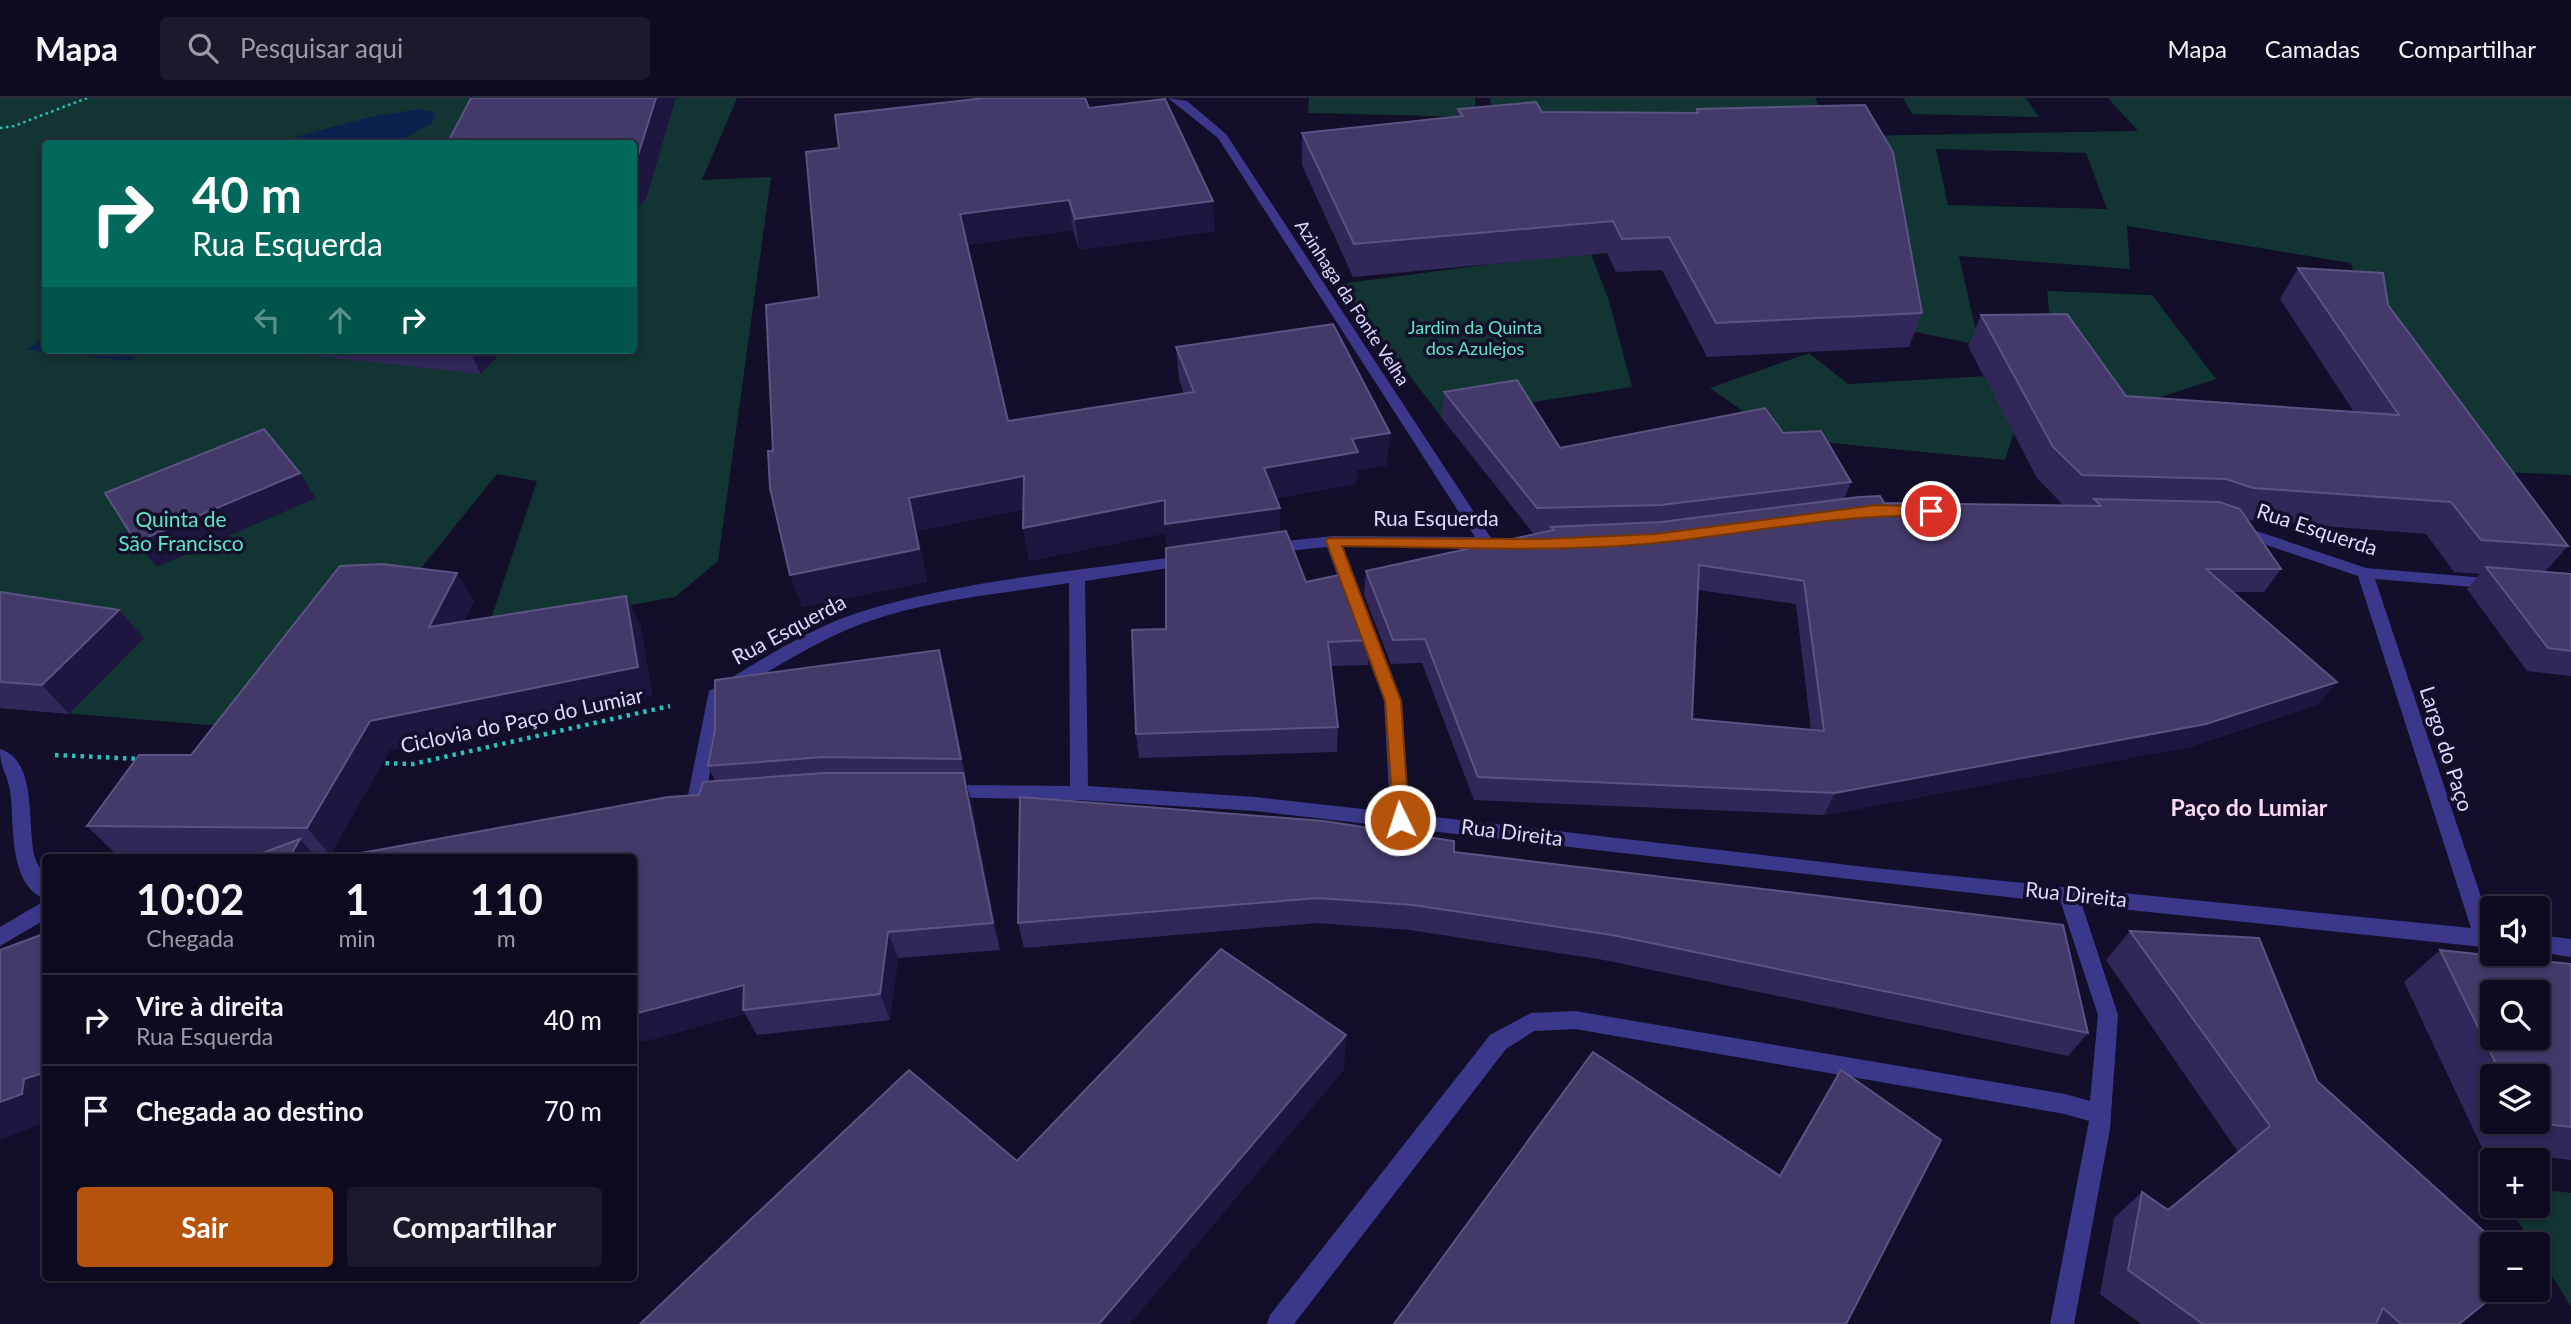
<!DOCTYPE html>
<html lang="pt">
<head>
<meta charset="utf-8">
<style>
  :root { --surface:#0e0b20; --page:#1c192d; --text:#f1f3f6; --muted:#9b9ba5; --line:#2e2b3e; --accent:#b45309 }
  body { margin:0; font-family:Lato,sans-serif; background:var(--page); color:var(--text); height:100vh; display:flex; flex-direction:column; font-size:26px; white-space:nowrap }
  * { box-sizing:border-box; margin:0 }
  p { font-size:23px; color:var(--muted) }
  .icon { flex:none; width:38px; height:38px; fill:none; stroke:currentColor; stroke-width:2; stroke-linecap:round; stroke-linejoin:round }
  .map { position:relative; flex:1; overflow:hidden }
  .panel { position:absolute; left:42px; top:756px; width:595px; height:427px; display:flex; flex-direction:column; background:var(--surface); border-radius:7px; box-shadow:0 4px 10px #0003,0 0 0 2px var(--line) }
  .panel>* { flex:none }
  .guide { position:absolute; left:42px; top:42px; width:595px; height:214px; border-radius:7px; box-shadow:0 4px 10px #0003,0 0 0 2px var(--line); background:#00695c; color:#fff; overflow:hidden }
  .fabs { position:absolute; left:2480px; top:798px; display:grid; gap:14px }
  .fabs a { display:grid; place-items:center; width:70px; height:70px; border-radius:7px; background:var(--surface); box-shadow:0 4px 10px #0003,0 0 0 2px var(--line); font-size:35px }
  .pin { position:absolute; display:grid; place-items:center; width:60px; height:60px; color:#fff; margin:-30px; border:4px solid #fff; border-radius:50%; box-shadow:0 2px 7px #0007 }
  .me { position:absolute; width:77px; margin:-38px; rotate:356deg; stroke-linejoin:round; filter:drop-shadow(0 0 5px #0008) }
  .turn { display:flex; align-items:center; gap:24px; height:147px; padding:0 35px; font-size:32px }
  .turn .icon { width:91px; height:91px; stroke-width:2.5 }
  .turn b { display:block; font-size:49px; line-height:60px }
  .lanes { display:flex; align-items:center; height:66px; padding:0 35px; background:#0003; justify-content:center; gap:35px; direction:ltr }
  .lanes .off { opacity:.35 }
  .eta { display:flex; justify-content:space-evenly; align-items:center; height:119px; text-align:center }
  .eta b { font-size:42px; font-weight:700; line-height:49px }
  .cta { display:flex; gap:14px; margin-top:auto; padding:14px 35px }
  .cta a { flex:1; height:80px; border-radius:7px; background:var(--accent); color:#fff; font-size:28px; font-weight:700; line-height:80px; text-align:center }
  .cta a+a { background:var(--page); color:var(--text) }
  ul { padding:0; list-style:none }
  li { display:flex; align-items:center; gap:21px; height:91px; padding:0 35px; border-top:2px solid var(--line) }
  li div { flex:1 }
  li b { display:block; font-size:26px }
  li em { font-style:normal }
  header { display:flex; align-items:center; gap:42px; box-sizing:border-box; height:98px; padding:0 35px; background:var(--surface); border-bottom:2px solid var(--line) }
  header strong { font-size:33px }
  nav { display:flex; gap:38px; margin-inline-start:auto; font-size:24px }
  .search { width:490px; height:63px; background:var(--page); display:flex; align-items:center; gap:18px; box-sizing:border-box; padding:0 24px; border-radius:7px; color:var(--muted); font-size:26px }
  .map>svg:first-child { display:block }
  .green { fill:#123433; fill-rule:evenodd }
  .water { fill:#0a234e }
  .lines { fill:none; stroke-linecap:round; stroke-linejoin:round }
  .path-far1 { stroke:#29c1b8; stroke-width:2.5; stroke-dasharray:2.5 3.5; stroke-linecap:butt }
  .path { stroke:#29c1b8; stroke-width:4.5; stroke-dasharray:3.5 5; stroke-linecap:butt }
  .minor { fill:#3b388b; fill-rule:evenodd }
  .wall { fill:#312759; fill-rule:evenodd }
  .shaded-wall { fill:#1d163e }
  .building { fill:#433a6a; stroke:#5b5382; stroke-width:2; fill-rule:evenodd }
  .route { fill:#b45309; stroke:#753606; stroke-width:2 }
  .labels { text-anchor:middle; stroke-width:7; stroke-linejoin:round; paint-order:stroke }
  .far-street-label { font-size:18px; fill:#dcd8ff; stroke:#130f2a }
  .far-park-label { font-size:18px; fill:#5ce6c3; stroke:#130f2a }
  .street-label { font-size:21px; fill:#dcd8ff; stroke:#130f2a }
  .park-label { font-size:21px; fill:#5ce6c3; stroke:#130f2a }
  .neighbourhood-label { font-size:23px; font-weight:bold; fill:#ffdaf2; stroke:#130f2a }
</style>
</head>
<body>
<header>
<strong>Mapa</strong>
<div class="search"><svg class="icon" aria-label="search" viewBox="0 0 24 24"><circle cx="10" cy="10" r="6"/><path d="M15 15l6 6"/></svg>Pesquisar aqui</div>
<nav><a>Mapa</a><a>Camadas</a><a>Compartilhar</a></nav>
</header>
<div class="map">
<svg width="2571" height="1226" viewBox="0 0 2571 1226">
  <rect width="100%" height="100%" fill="#130f2a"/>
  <g class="green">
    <path d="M0,0h737l-35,82 69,-3 -53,384 -43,36 -188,34 50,-150 -40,-7 -96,119 -143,136 -258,-21zM46,46h588v206h-588z"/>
    <path d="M1309,0h166l1,19 -168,-4z"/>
    <path d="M1490,0h325l18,36 -339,-7z"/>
    <path d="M1903,0h123l13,19 -127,-3z"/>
    <path d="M2108,0h463v377l-108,-5 -100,-167 -12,-40 -224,-37 3,43 -171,-13 20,89 -73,-15 -51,-194 283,-5zM1936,51l150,4 21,56 -159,-4z"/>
    <path d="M1590,153l19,50 23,86 -119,18 -70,14 -104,-135z"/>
    <path d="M2047,193l105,4 64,84 -71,23 55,103 -147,-160z"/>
    <path d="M1809,255l39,31 139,-8 31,44 -13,40 -224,-22 -71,-50z"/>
    <path d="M2538,1091l33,4v114l-33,-54v-9h-6l-23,-38h29z"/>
  </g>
  <g class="water">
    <path d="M420,11l15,3 -3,11 -36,20h-123l97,-26z"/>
    <path d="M45,238l1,14h98l-14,11 -103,-11z"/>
  </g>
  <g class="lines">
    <path class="path-far1" d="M0,30l14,-2 73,-28"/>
    <g class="path">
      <path d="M55,657l86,4"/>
      <path d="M377,665l36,1 257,-58"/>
    </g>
    <g class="minor">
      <path d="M1168,0l19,3 39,33 265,404h31l8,5 -8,5 -179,-2 59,155 7,113 465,54 597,60 -113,-352 -127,-43 -3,-4 3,-4 5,-1 130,44 132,11 8,5 -8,5 -123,-10 117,351v18l-410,-43 36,110 -8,114 -36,195h-24l39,-203 -24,-7 -490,-85 -41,2 -28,18 -212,275h-27l3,-9 220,-280 41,-22 44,-2 490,83 25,7 8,-86 -37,-112 -806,-92 -176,-11 -140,-3 -2,-5 2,-5 7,-2 124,1 -1,-203c-68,11 -139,16 -205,40 -49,18 -96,49 -141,76l-18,101 -2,5h-14l-2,-5 22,-109c44,-26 97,-61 145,-77 103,-34 226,-43 334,-59l6,1 2,4 -2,4 -109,17 3,205 167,11 135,15 -6,-111 -57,-154 -60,6 -8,-5 8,-5 66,-7 142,1 -257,-399z"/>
      <path d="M0,651c39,12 26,79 35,109 2,8 8,12 10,19 3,5 1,16 1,22 -39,-13 -31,-77 -36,-109 -3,-17 -10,-21 -10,-41z"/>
      <path d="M46,802v19l-46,27v-19z"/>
      <path d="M2538,837l33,4v18l-33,-5z"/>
    </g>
  </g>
  <g class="wall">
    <path d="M1089,10l126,123 -136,19 -6,-20 -106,15 41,176 176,-27 -5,-15 -3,-32 211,118 -30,5 -1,14 -80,14 4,34 26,50 63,58 -1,25 -37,1 7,61 -1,25 -198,6 -3,-24 30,-105 1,-81 -1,-15 -137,28 -6,-33 1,-19 -107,22 10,51 -125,25 -29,-156 46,-154 20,-149z"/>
    <path d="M1458,11l84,3 154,1 1,-4 225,204 -13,34 -202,10 -45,-87 -46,2 -9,-19 -254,24 -51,-112v-32l155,-16z"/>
    <path d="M2298,170l90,37 180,241 -23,26 26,2v102l-44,-5 -60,-82 13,-15 -26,-2 -28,-38 -178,-14 33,49 -17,23h-31l85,113 -129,42 -365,68 -350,-15 -52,-137 -31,1 -27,-69 2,-24 175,-38h-8l-92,-116 3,-25 116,56 223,-15 68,49 -7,17 40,4 180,3 -27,-28 -69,-132 13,-31 145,81 228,16 -74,-113zM1698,492l98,14 15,126 -119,-11z"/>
    <path d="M313,252h190l-22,24 -164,-18z"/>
    <path d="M457,475l17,28 -10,21 162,-26 14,28 12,71 -262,55 -60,105 -214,-1 -29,-28z"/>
    <path d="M0,494l119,18 25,28 -75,76 -69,-6z"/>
    <path d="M939,552l7,25 21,108h-1l5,17 29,150 -102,8 -8,62 -133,15 -12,-21 -111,30 65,-249 16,-14 -7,-15z"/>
    <path d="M1454,754l634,181 -20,23 -464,-96 -194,-30 -93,-7 -293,25 -6,-25z"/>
    <path d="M2130,833l187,150 142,243h-318l-41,-30 14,-76 28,-26 26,18 70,-58 -132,-192z"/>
    <path d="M2440,852l131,14v196l-88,-10 -79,-168zM2492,978h46v46h-46z"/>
    <path d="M1841,972l100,70 -162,35 44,-75z"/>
  </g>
  <g class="shaded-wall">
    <path d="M656,0h20l-30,101 -12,13v-44z"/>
    <path d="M1069,102l4,30 -107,15 -6,-31z"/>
    <path d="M1213,103l2,30 -136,19 -4,-31z"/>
    <path d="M469,252h34l-22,24z"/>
    <path d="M1390,335l-3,32 -30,5 -1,14 -92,16v-32l88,-29z"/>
    <path d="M300,375l16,25 -159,69 -21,-25z"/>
    <path d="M1024,378l6,32 -113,23 10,51 -125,25 -12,-32 119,-77z"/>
    <path d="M1165,402l115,8v33l-112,16 -2,-24 -137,28 -6,-33z"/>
    <path d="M457,475l17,28 -26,55 -19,-29z"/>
    <path d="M626,498l14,28 12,71 -262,55 -60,105 -23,-27 63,-107z"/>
    <path d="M119,512l25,28 -75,76 -27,-29z"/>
    <path d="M939,552l7,25 21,108 -6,-24z"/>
    <path d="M2337,584l-19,23 -129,42 -365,68 11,-22z"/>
    <path d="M963,675l8,27 29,150 -7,-27z"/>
    <path d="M300,741l17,19h-28z"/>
    <path d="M888,834l10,26 -8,62 -10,-26z"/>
    <path d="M744,887l-1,25 2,4 -111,30v-30z"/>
    <path d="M1346,937l-2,35 -214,254h-31z"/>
    <path d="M46,974v50l-46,18v-38l24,-23z"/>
  </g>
  <g class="building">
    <path d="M471,0h185l-22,70v-24h-187z"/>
    <path d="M985,0h100l4,10 76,-9 48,102 -138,18 -6,-19 -109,14 48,207 186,-29 -18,-45 157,-23 57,109 -38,6 6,13 -94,16 16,40 -115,16v-24l-142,28 1,-52 -115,22 10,51 -129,26 -20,-87 -2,-37h5l-7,-146 53,-8 -13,-145 33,-4 -4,-33z"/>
    <path d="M1536,4l6,10 156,1 -1,-4 168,-4 28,47 29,161 -206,10 -47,-86 -47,2 -9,-18 -259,23 -52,-111 161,-17 -5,-7z"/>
    <path d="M2298,170l85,5 5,32 180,241 -87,-6 -30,-38 -198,-14 -27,-9 -144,-4 -29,-28 -72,-132 86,-1 59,82 273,19z"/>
    <path d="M1517,282l43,68 205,-40 18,25 38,-2 30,51 -190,23 -124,3 -93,-116z"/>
    <path d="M264,331l36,44 -164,69 -31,-49z"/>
    <path d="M1880,398l4,7 217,3 -7,-7 125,3 21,7 41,60h-75l131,113 -131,42 -371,69 -357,-16 -53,-138 -32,1 -27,-69 188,-41 -3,-3 110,-5 198,-25zM1699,467l105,16 20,150 -132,-12z"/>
    <path d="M1286,433l20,51 38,-8 25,66 -41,2 10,85 -202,7 -4,-104 34,-1v-81z"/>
    <path d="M382,466l75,9 -28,54 197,-31 12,71 -268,54 -63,107 -220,-2 52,-71h52l149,-189z"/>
    <path d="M2486,469l85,7v77l-23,-3z"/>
    <path d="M0,494l119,18 -77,75 -42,-3z"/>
    <path d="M939,552l22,109 -137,-2 -116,9 7,-36v-50z"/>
    <path d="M823,675h140l30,150 -105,9 -8,62 -137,16 1,-25 -110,29v-156h-300l334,-61 31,-2 4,-13z"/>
    <path d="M1020,699l304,24 130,20v11l609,73 25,108 -476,-98 -199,-30 -95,-7 -300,25z"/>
    <path d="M300,741l-11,19h-40z"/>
    <path d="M2130,833l129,7 58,143 181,163h-6v46h9l-42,34h-58l-18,-16 -7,16h-173l-75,-54 14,-78 26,18 102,-84z"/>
    <path d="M46,835v139l-22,7 -2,15 -22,8v-152z"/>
    <path d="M1221,851l125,86 -247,289h-459l269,-254 108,91z"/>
    <path d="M2440,852l131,14v163l-44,-5h11v-46h-36zM2492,894h46v46h-46z"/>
    <path d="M1593,954l187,124 61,-106 100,70 -95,184h-452z"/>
  </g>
  <path class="route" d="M1877,407l54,2 7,4 -7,5c-92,-3 -183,18 -275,27 -104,10 -210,4 -314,3l59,155 8,119 -3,5h-12l-9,-124 -59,-160 2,-3 217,1 110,-5z"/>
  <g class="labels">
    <g class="far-street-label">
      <text transform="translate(1352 205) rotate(57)" y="6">Azinhaga da Fonte Velha</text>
    </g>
    <g class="far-park-label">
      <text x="1475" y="236">Jardim da Quinta<tspan x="1475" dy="21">dos Azulejos</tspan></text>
    </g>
    <g class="street-label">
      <text x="1436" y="428">Rua Esquerda</text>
      <text transform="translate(2317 432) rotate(18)" y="7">Rua Esquerda</text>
      <text transform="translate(789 532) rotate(-28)" y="7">Rua Esquerda</text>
      <text transform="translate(522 623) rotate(-12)" y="7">Ciclovia do Paço do Lumiar</text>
      <text transform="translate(2446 651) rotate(72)" y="7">Largo do Paço</text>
      <text transform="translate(1512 735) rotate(7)" y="7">Rua Direita</text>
      <text transform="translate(2076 797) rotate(6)" y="7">Rua Direita</text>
    </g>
    <g class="park-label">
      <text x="181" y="429">Quinta de<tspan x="181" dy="24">São Francisco</tspan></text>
    </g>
    <g class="neighbourhood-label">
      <text x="2249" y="718">Paço do Lumiar</text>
    </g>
  </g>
</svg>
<div class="fabs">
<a><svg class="icon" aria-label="sound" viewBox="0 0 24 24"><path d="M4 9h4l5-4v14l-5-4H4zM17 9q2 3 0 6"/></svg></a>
<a><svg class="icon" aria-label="search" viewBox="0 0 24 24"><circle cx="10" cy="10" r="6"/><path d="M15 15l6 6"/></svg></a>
<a><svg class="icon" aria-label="layers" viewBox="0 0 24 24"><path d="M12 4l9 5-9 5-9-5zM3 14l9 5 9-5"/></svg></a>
<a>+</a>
<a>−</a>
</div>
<div class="pin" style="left:1931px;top:413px;background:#d93025"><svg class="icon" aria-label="arrive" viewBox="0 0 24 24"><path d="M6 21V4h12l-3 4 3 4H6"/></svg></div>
<svg class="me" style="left:1400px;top:722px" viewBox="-20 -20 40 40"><circle r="17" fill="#b45309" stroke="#fff" stroke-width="3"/><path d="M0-11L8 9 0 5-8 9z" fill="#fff"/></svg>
<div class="guide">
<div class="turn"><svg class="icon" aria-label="right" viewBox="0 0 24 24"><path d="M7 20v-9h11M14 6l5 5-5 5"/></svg><div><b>40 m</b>Rua Esquerda</div></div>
<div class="lanes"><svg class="icon off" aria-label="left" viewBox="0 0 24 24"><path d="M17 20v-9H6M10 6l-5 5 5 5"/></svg><svg class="icon off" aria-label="ahead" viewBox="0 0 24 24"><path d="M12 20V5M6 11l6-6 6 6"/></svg><svg class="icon" aria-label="right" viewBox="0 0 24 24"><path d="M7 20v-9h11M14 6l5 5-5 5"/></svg></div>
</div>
<section class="panel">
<div class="eta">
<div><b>10:02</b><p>Chegada</p></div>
<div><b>1</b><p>min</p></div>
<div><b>110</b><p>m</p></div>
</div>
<ul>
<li><svg class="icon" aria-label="right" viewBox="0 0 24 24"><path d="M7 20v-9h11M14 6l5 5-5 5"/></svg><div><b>Vire à direita</b><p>Rua Esquerda</p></div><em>40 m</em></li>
<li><svg class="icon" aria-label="arrive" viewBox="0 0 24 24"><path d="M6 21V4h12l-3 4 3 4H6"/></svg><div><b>Chegada ao destino</b></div><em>70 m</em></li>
</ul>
<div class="cta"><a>Sair</a><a>Compartilhar</a></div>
</section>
</div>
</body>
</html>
